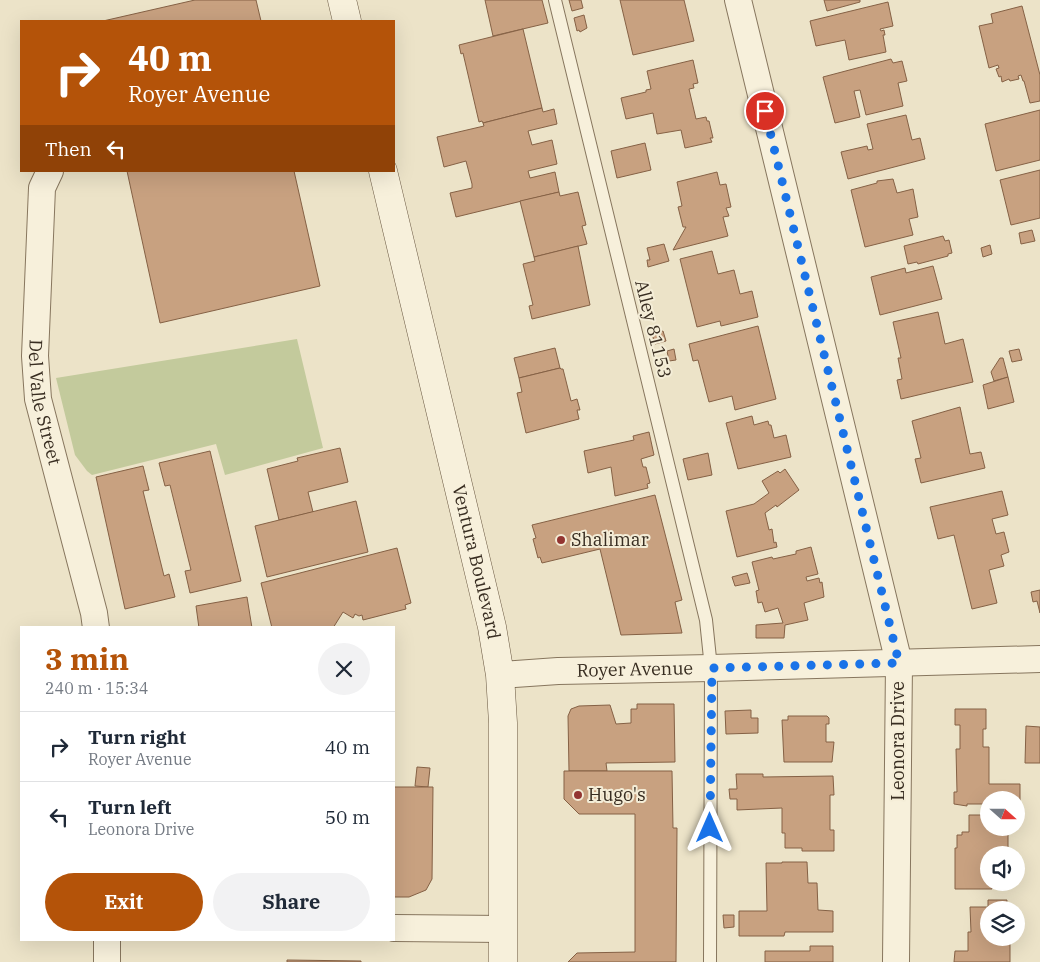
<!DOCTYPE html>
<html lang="en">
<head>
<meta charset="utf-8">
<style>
  :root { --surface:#fff; --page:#f2f2f3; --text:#1f2937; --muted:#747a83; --line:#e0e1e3; --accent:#b45309 }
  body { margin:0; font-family:"IBM Plex Serif",serif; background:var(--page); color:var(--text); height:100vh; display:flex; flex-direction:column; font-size:19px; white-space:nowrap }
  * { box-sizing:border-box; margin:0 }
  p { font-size:16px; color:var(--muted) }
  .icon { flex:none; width:28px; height:28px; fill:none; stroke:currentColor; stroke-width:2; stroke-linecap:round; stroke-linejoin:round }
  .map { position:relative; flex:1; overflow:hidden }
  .panel { position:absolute; left:20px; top:626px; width:375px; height:315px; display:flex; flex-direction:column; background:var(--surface); border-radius:0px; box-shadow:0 5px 20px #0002 }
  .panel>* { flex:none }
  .banner { position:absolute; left:20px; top:20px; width:375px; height:152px; border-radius:0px; box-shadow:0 5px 20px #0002; background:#b45309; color:#fff; overflow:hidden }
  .needle { width:32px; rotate:111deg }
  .fabs { position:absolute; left:980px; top:791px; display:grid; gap:10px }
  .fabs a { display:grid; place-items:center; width:45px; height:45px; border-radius:50%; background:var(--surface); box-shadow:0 5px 20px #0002; font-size:25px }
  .pin { position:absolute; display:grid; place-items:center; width:42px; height:42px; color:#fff; margin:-21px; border:2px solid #fff; border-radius:50%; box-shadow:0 1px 5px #0007 }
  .me { position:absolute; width:55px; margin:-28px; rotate:0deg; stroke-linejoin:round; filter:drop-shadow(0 0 4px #0008) }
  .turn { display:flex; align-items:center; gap:18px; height:105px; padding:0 25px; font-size:22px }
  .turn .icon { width:65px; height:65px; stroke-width:2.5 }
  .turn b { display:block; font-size:35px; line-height:42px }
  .then { display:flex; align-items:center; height:48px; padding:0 25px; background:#0003; gap:10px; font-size:19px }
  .round { display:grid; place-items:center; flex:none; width:52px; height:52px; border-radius:26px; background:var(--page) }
  .summary { display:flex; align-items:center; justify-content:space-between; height:85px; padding:0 25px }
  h1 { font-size:30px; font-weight:800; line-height:38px; color:var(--accent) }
  .cta { display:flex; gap:10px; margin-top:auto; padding:10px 25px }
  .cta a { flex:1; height:58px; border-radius:30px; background:var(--accent); color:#fff; font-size:20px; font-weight:800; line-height:58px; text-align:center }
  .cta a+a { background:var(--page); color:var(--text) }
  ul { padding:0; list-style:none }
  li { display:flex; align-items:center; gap:15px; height:70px; padding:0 25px; border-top:1px solid var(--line) }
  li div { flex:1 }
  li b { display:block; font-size:19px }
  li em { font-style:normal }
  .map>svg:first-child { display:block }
  .green { fill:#c3ca9c }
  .building { fill:#c8a180; stroke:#856145 }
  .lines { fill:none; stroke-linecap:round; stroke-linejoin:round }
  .service-casing { stroke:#87765e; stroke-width:14 }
  .minor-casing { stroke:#87765e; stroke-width:28 }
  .secondary-casing { stroke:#695741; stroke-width:29 }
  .service { stroke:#f7f0db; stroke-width:12 }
  .minor { stroke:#f7f0db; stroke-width:26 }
  .secondary { stroke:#f7f0db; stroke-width:28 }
  .route { stroke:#1a73e8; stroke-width:9; stroke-dasharray:0 16.2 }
  .poi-dot { fill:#933531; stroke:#f4edd7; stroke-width:2 }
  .labels { text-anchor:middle; stroke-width:4; stroke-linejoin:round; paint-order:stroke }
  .street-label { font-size:18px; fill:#382d21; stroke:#f4edd7 }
  .poi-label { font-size:18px; fill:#382d21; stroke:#f4edd7; text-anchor:start }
</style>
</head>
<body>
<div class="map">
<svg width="1040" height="962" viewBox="0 0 1040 962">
  <rect width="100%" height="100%" fill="#ece3c8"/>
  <path class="green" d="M297,339l26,109 -98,27 -9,-31 -124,31 -5,-4 -12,-16 -19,-77z"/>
  <g class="building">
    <path d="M195,0h61l5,21h-158z"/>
    <path d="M485,0h57l6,23 -55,13z"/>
    <path d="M569,0h12l2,8 -11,3z"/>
    <path d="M620,0h64l10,41 -61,14z"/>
    <path d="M824,0h36v2l-33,9z"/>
    <path d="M888,2l5,24 -13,3 1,2 3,-1 1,5h-2l3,17 -37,8 -4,-20 -29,6 -6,-25z"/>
    <path d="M1022,6l18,69v26l-10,2 -6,-22h-1l-2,-6 -3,1 1,3 -9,2 -1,-2 -7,3 -1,-6 -2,1 -3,-8 3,-1 -1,-3 -9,3 -10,-42 14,-3 -2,-9z"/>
    <path d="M584,15l3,13 -7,4 -1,-2 -2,1 -3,-13z"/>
    <path d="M523,29l19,79 -59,15 -1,-2 -3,1 -16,-69 -2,1 -2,-9z"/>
    <path d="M891,59l2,4 9,-2 5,20 -9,2 5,23 -37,9 -6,-25 -6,1 6,26 -25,6 -12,-46z"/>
    <path d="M693,60l5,23 -5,1 1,4 -5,1 7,30 10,-2 1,4h2l4,17h-3l2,4 -27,6 -4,-18 -24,4 -4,-21 -27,6 -5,-21 25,-6v-2l5,-1 -4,-18z"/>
    <path d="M542,108l1,4 11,-3 3,15 -29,7 4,14 20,-5 5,24 -29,7 2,7 25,-6 4,20 -103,25 -6,-24 22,-5v-4l-6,-23 -22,6 -7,-30 47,-11 -1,-3z"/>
    <path d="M1040,110v50l-44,11 -11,-47z"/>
    <path d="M906,115l6,25 8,-2 5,21 -77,20 -7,-27 26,-6 1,4 5,-1 -6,-25z"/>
    <path d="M645,143l6,27 -34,8 -6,-27z"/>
    <path d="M1040,170v48l-29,7 -11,-45z"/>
    <path d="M127,171h167l26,115 -160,37z"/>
    <path d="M717,172l3,13 6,-1 5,23 -5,1 3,8 -6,1 5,19 -55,14 13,-23h-3l-5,-20 4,-1 -5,-24z"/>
    <path d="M893,179l4,14 16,-4 5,28 -9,2 4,16 -48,12 -14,-57 26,-7v-2z"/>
    <path d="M559,192l1,4 18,-4 8,33 -4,1 5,18 -53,13 -14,-56z"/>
    <path d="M1032,230l3,11 -14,3 -2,-11z"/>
    <path d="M943,236l2,5 4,-1 3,13 -4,1v2l-30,8 -1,-2 -9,2 -4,-18z"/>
    <path d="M664,244l5,17 -21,6 -1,-7h3l-3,-12z"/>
    <path d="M990,245l2,9 -9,3 -2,-9z"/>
    <path d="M578,246l12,59 -58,14 -3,-13 4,-1 -10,-41 12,-3 -1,-4z"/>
    <path d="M712,251l6,23 16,-4 6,24 12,-3 6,26 -37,9 -1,-5 -23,6 -17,-68z"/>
    <path d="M933,266l9,33 -62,16 -9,-38 34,-9 1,5z"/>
    <path d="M938,312l7,32 18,-5 10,43 -72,17 -4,-19 5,-1 -4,-21h3l-8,-36z"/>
    <path d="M758,326l18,73 -41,11 -3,-14 -23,6 -11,-42 -5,1 -4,-17z"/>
    <path d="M663,331l3,10 -11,3 -3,-10z"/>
    <path d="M555,348l5,20 -41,10 -5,-20z"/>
    <path d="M674,349l2,11 -7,1 -2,-10z"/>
    <path d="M1019,349l3,11 -10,2 -3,-11z"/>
    <path d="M1000,358h3l5,19 -14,4 -3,-9z"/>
    <path d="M560,368l1,1h2l8,32 6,-2 3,11h-3l2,9 -53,14 -9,-40 5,-1 -3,-14z"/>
    <path d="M1008,377l6,25 -26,7 -5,-24z"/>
    <path d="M960,407l10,47 11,-2 4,16 -64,15 -6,-24 6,-1 -9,-37z"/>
    <path d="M752,416l2,9 14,-4 1,4h2l3,13 12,-3 5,22 -53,12 -12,-46z"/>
    <path d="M649,432l5,23 -13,4 2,8h3l4,16 -3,1 1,4 -33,8 -4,-29 -23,6 -4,-22 50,-11 -1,-4z"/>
    <path d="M340,448l8,34 -40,10 5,20 -34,8 -12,-51 31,-8 -1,-3z"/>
    <path d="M210,451l31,130 -51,12 -5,-22 6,-1 -21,-85 -5,1 -6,-23z"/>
    <path d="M708,453l4,22 -24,5 -5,-21z"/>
    <path d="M143,466l6,24 -6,1 21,85 5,-2 6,23 -50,12 -29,-132z"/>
    <path d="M785,469l14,21 -22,17 -1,-2 -11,8 4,17 3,-1 2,14 2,-1 1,5 -40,10 -11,-46 28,-7 15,-11 -7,-12 16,-10 2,2z"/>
    <path d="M1002,491l6,24 -16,4 4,15 8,-2 5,20 -8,3 3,11 -15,4 8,33 -25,6 -18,-74 -16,4 -8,-32z"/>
    <path d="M655,495l27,105 -7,2 7,31 -61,2 -21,-86 -58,14 -2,-6 -2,1 -5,-19 3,-1 -4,-13z"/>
    <path d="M356,501l12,51 -101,25 -12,-51z"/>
    <path d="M811,547l7,27 -12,3 1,4 12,-3 1,5 2,-1 2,15 -20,6 4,17 -23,5 -1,13h-28v-13l27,-2 -5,-15 -13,4 -3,-10 -4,1 -2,-12 3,-1 -7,-28 20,-5 1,2 23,-5v-3z"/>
    <path d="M397,548l14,55 -6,2 1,4 -43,11 -1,-5 -3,1 -4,-2 -2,4 -10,-6 -10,16h-61l-11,-45z"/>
    <path d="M747,573l3,10 -15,3 -3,-9z"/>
    <path d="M1040,590v23l-3,-12 -4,1 -2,-10z"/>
    <path d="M247,597l5,31h-53l-3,-22z"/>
    <path d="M637,704h37l1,58 -69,1 1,8h-38l-1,-55 3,-7 8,-3 31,-1 6,19 15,-1v-14h6z"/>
    <path d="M955,709h31v20h-3v18h6v37h31v21h-4v-5h-27v4h-22v2l-13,-2v-12h3l-1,-43h4v-24h-5z"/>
    <path d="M751,710v8h7v15l-32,1 -1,-23z"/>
    <path d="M788,716h39l2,2v6h-3v18h8l-2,20h-48l-2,-42h6z"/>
    <path d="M1026,726l14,1v36h-15z"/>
    <path d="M417,767l13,1 -2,19 -13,-1z"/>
    <path d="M564,771h108l1,57h4l-1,134h-108l9,-9 58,-1v-138h-56l-15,-15z"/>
    <path d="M736,774h27v3l70,-1 1,19h-4v35h4v21h-32v-3h-17v-15h-3v-25l-45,2v-11h-7l-1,-10h8z"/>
    <path d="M394,787h39l-1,92 -6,11 -17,7h-15z"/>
    <path d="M969,815h20v13h7v6h12v21h-19v27h15v5l-12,-1v3h-37v-41h2v-13h5v-3h7z"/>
    <path d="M782,862h25l1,21h9l1,27 15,1v21h-48l-1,4h-45v-25h28l-1,-48h16z"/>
    <path d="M988,900h19l-1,10h-17v28h21v24h-56l1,-11h13v-19h3l-1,-25h18z"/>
    <path d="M723,915h11v12l-10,1z"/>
    <path d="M810,946h23v16h-68v-11h45z"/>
    <path d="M287,960l74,1v1h-74z"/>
  </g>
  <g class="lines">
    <g class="service-casing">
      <path id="service" d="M555,0l151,620 5,48 -1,294"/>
    </g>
    <g class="minor-casing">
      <g id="minor">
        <path d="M738,0l161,663 -3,299"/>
        <path id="s1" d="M50,171l-8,17 -7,168 3,43 56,214 2,15"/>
        <path id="s2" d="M500,675l58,-4 153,-3 329,-9"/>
        <path d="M394,928l109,1"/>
        <path d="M107,962v-22"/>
      </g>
    </g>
    <g class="secondary-casing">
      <g id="secondary">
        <path d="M342,0l5,21"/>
        <path id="s3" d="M383,171l109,456 8,48 3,48v239"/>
      </g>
    </g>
    <use href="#service" class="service"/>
    <use href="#minor" class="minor"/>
    <use href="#secondary" class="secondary"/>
  </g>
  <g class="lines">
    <path class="route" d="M710,828l2,-160 187,-5 -134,-552"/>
  </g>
  <g class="poi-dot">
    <circle cx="561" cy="540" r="5"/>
    <circle cx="578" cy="795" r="5"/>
  </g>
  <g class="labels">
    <g class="street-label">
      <text transform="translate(653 329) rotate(76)" y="6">Alley 81153</text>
      <text dy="6" stroke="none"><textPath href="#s1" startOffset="234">Del Valle Street</textPath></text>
      <text dy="6" stroke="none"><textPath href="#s3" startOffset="402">Ventura Boulevard</textPath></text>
      <text dy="6" stroke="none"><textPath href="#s2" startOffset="135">Royer Avenue</textPath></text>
      <text transform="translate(898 741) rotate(-90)" y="6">Leonora Drive</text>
    </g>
    <g class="poi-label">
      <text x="571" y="546">Shalimar</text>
      <text x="588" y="801">Hugo's</text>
    </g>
  </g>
</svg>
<div class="fabs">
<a><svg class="needle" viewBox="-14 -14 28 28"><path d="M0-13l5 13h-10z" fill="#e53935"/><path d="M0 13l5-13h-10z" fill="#747a83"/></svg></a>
<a><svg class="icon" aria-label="sound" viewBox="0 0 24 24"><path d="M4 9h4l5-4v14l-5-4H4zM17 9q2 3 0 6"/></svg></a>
<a><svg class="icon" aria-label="layers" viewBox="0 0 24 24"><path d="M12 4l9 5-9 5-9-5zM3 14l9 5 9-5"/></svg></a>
</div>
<div class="pin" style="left:765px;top:111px;background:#d93025"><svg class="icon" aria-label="arrive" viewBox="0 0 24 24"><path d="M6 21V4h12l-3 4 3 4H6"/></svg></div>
<svg class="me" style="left:710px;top:828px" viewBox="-20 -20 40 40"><path d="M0-17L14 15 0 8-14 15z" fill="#1a73e8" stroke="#fff" stroke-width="4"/></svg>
<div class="banner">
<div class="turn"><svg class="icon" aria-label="right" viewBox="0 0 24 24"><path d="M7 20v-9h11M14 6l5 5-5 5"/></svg><div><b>40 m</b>Royer Avenue</div></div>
<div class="then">Then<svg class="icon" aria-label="left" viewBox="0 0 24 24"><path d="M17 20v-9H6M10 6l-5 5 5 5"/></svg></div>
</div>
<section class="panel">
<div class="summary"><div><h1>3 min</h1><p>240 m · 15:34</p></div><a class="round"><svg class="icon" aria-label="close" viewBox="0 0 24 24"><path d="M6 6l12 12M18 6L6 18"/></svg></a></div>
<ul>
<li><svg class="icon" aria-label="right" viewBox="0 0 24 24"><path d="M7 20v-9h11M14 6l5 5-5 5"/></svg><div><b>Turn right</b><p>Royer Avenue</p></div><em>40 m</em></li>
<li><svg class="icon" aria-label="left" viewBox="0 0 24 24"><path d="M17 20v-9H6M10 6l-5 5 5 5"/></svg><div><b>Turn left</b><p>Leonora Drive</p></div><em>50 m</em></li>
</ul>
<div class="cta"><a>Exit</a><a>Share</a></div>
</section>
</div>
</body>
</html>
